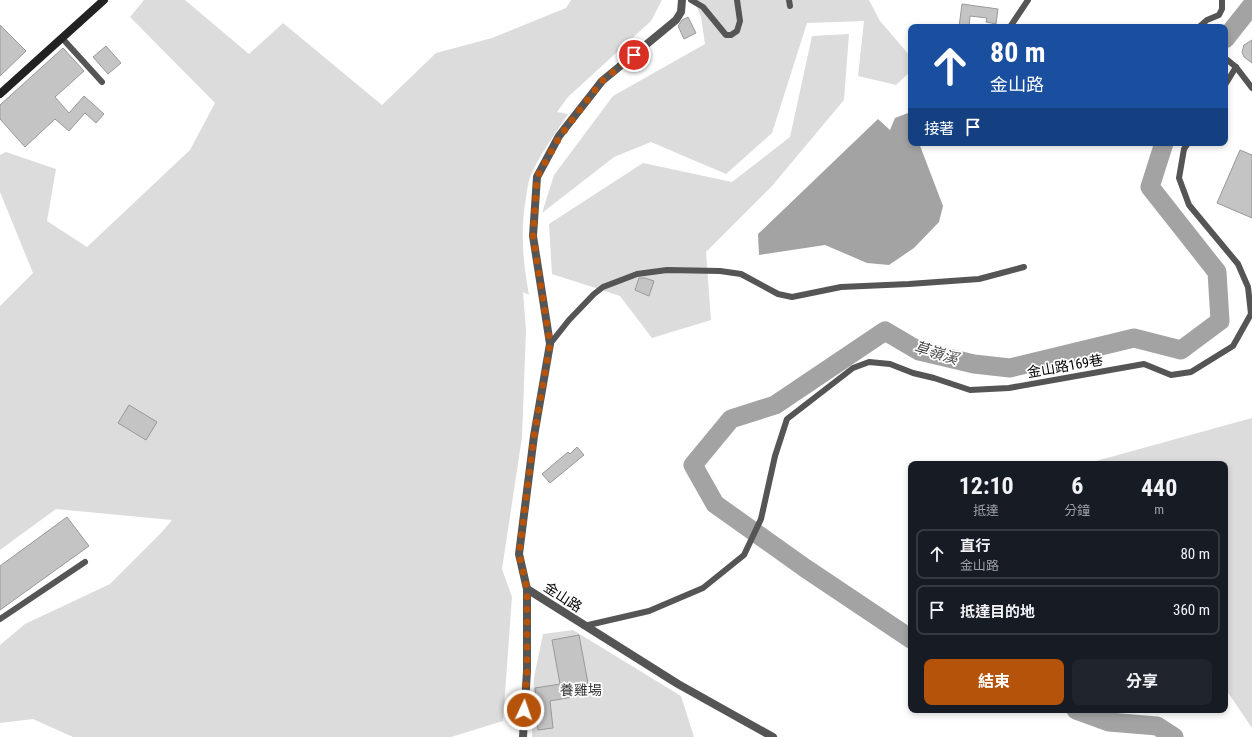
<!DOCTYPE html>
<html lang="zh-TW">
<head>
<meta charset="utf-8">
<style>
  :root { --surface:#171b24; --page:#20242c; --text:#f1f3f6; --muted:#9ea1a6; --line:#363941; --accent:#b45309 }
  body { margin:0; font-family:"Roboto Condensed","Noto Sans TC",sans-serif; background:var(--page); color:var(--text); height:100vh; display:flex; flex-direction:column; font-size:15px; white-space:nowrap }
  * { box-sizing:border-box; margin:0 }
  p { font-size:13px; color:var(--muted) }
  .icon { flex:none; width:22px; height:22px; fill:none; stroke:currentColor; stroke-width:2; stroke-linecap:round; stroke-linejoin:round }
  .map { position:relative; flex:1; overflow:hidden }
  .sheet { position:absolute; left:908px; top:461px; width:320px; height:252px; display:flex; flex-direction:column; background:var(--surface); border-radius:8px; box-shadow:0 2px 6px #0003 }
  .sheet>* { flex:none }
  .banner { position:absolute; left:908px; top:24px; width:320px; height:122px; border-radius:8px; box-shadow:0 2px 6px #0003; background:#1a4fa0; color:#fff; overflow:hidden }
  .pin { position:absolute; display:grid; place-items:center; width:34px; height:34px; color:#fff; margin:-17px; border:2px solid #fff; border-radius:50%; box-shadow:0 1px 4px #0007 }
  .me { position:absolute; width:44px; margin:-22px; rotate:3deg; stroke-linejoin:round; filter:drop-shadow(0 0 3px #0008) }
  .turn { display:flex; align-items:center; gap:14px; height:84px; padding:0 16px; font-size:18px }
  .turn .icon { width:52px; height:52px; stroke-width:2.5 }
  .turn b { display:block; font-size:28px; line-height:34px }
  .then { display:flex; align-items:center; height:38px; padding:0 16px; background:#0003; gap:8px; font-size:15px }
  .eta { display:flex; justify-content:space-evenly; align-items:center; height:68px; text-align:center }
  .eta b { font-size:24px; font-weight:700; line-height:28px }
  .button { display:flex; gap:8px; margin-top:auto; padding:8px 16px }
  .button a { flex:1; height:46px; border-radius:8px; background:var(--accent); color:#fff; font-size:16px; font-weight:700; line-height:46px; text-align:center }
  .button a+a { background:var(--page); color:var(--text) }
  ul { padding:0; list-style:none }
  li { display:flex; align-items:center; gap:12px; height:50px; margin:0 8px 6px; padding:0 8px; border:2px solid var(--line); border-radius:8px }
  li div { flex:1 }
  li b { display:block; font-size:15px }
  li em { font-style:normal }
  .map>svg:first-child { display:block }
  .green { fill:#dcdcdc }
  .water { fill:#a3a3a3 }
  .lines { fill:none; stroke-linecap:round; stroke-linejoin:round }
  .river { stroke:#a3a3a3; stroke-width:19 }
  .building { fill:#c4c4c4; stroke:#999 }
  .lane { stroke:#555; stroke-width:6 }
  .street { stroke:#555; stroke-width:8 }
  .secondary { stroke:#222; stroke-width:8 }
  .route { stroke:#b45309; stroke-width:7; stroke-dasharray:0 12.6 }
  .labels { text-anchor:middle; stroke-width:3.5; stroke-linejoin:round; paint-order:stroke }
  .street-label { font-size:14px; fill:#000; stroke:#fff }
  .park-label { font-size:14px; fill:#333; stroke:#fff }
  .water-label { font-size:15px; font-style:italic; fill:#444; stroke:#fff }
</style>
</head>
<body>
<div class="map">
<svg width="1252" height="737" viewBox="0 0 1252 737">
  <rect width="100%" height="100%" fill="#fff"/>
  <g class="green">
    <path d="M144,0h41l64,54 34,-31 99,82 54,-52 56,-15 74,-30 5,-8h91l-11,21 -83,76 -11,15 11,2c-13,20 -28,40 -38,63 -2,6 -3,14 -4,21 -6,33 -3,64 3,97l-6,-3 3,38 -4,107 -20,132 10,28 -9,124 -52,16h-378l-40,-18 -33,4v-78l25,-21 85,-40 51,-51 11,-13 -116,-11 -56,41v-244l33,-33 -33,-81v-37l6,-3 50,17 -9,52 40,26 103,-97 25,-47 -85,-86z"/>
    <path d="M694,0h175l11,21 31,36v14l-15,14 -38,-9 6,-55 -57,2 -35,110 -46,41 -75,-32 -37,15 -72,56 12,-38 59,-79 92,-52 -4,-27z"/>
    <path d="M849,34l-5,66 -72,86 -66,66 5,68 -59,18 -32,-42 -68,-22 -3,-50 94,-61 89,19 58,-45 22,-101z"/>
    <path d="M1252,418v310l-27,-40v-224h-140z"/>
    <path d="M573,630l108,66 13,41h-162l2,-60 9,-43z"/>
  </g>
  <path class="water" d="M908,113l3,8v22h8l24,63 -4,16 -25,26 -25,17 -22,-2 -42,-18 -66,10 -1,-21 120,-115 12,11 5,-12z"/>
  <g class="lines">
    <g class="river">
      <path d="M1225,39l27,-34"/>
      <path d="M911,639l-106,-71 -90,-64 -22,-39 38,-46 44,-14 110,-74 34,20 55,13 36,4 124,-30 47,12 39,-29 -3,-49 -67,-85 14,-44"/>
      <path d="M1076,710l33,12 48,4 17,11"/>
    </g>
  </g>
  <g class="building">
    <path d="M962,4l36,5 -2,15 -10,-2 1,-4 -17,-2 -1,11h-10z"/>
    <path d="M688,17l8,16 -12,6 -6,-13 4,-6z"/>
    <path d="M0,25l26,26 -26,25z"/>
    <path d="M1252,40v23l-8,-6 -2,-5 2,-7z"/>
    <path d="M106,46l15,17 -13,11 -15,-17z"/>
    <path d="M63,48l21,23 -29,26 14,16 15,-17 20,18 -8,9 -11,-10 -16,18 -14,-12 -30,28 -25,-28v-14z"/>
    <path d="M1240,150l12,5v63l-35,-15z"/>
    <path d="M639,278h6l9,3 -5,15 -14,-6z"/>
    <path d="M129,405l28,17 -11,18 -28,-17z"/>
    <path d="M577,447l7,8 -34,28 -8,-9 26,-22 2,2z"/>
    <path d="M67,517l22,29 -89,64v-44z"/>
    <path d="M579,635l11,59 -40,7 3,27 -15,2 -3,-24 2,-1 -2,-17 25,-4 -8,-44z"/>
  </g>
  <g class="lines">
    <g class="lane">
      <path d="M691,0l12,7 23,28h5l6,-4 3,-10 -3,-21"/>
      <path d="M789,0l1,6"/>
      <path d="M1010,27l18,-27"/>
      <path d="M1199,27l8,-7 12,-5 3,-6v-9"/>
      <path d="M62,38l40,44"/>
      <path d="M1225,58l11,9 16,21"/>
      <path d="M1225,85l11,-18"/>
      <path d="M550,344l19,-24 25,-26 9,-7 34,-13 30,-4 53,1 21,3 37,20 14,3 49,-10 68,-3 70,-5 45,-12"/>
      <path d="M0,619l85,-57"/>
      <path d="M584,626l65,-15 54,-23 41,-33 17,-36 14,-63 12,-37 66,-51 16,-6 21,2 23,9 21,5 36,12 39,-2 135,-24 27,11 20,-3 42,-26 18,-32 -3,-27 -10,-23 -49,-59 -10,-27 5,-29 4,-6"/>
    </g>
    <g class="street">
      <path d="M682,0l-1,12 -5,8 -74,61 -43,55 -22,41 -4,59 17,108 -16,92 -15,118 8,35 151,95 95,53"/>
      <path d="M523,737l4,-66v-82"/>
    </g>
    <path class="secondary" d="M0,94l104,-94"/>
  </g>
  <g class="lines">
    <path class="route" d="M524,710l3,-39v-82l-8,-35 15,-118 16,-92 -17,-108 4,-59 23,-41 42,-55 32,-26"/>
  </g>
  <g class="labels">
    <g class="street-label">
      <text transform="translate(1065 366) rotate(-10)" y="5">金山路169巷</text>
      <text transform="translate(563 597) rotate(33)" y="5">金山路</text>
    </g>
    <g class="park-label">
      <text x="581" y="695">養雞場</text>
    </g>
    <g class="water-label">
      <text transform="translate(936 353) rotate(17)" y="5">草嶺溪</text>
    </g>
  </g>
</svg>
<div class="pin" style="left:634px;top:55px;background:#d93025"><svg class="icon" aria-label="arrive" viewBox="0 0 24 24"><path d="M6 21V4h12l-3 4 3 4H6"/></svg></div>
<svg class="me" style="left:524px;top:710px" viewBox="-20 -20 40 40"><circle r="17" fill="#b45309" stroke="#fff" stroke-width="3"/><path d="M0-11L8 9 0 5-8 9z" fill="#fff"/></svg>
<div class="banner">
<div class="turn"><svg class="icon" aria-label="ahead" viewBox="0 0 24 24"><path d="M12 20V5M6 11l6-6 6 6"/></svg><div><b>80 m</b>金山路</div></div>
<div class="then">接著<svg class="icon" aria-label="arrive" viewBox="0 0 24 24"><path d="M6 21V4h12l-3 4 3 4H6"/></svg></div>
</div>
<section class="sheet">
<div class="eta">
<div><b>12:10</b><p>抵達</p></div>
<div><b>6</b><p>分鐘</p></div>
<div><b>440</b><p>m</p></div>
</div>
<ul>
<li><svg class="icon" aria-label="ahead" viewBox="0 0 24 24"><path d="M12 20V5M6 11l6-6 6 6"/></svg><div><b>直行</b><p>金山路</p></div><em>80 m</em></li>
<li><svg class="icon" aria-label="arrive" viewBox="0 0 24 24"><path d="M6 21V4h12l-3 4 3 4H6"/></svg><div><b>抵達目的地</b></div><em>360 m</em></li>
</ul>
<div class="button"><a>結束</a><a>分享</a></div>
</section>
</div>
</body>
</html>
